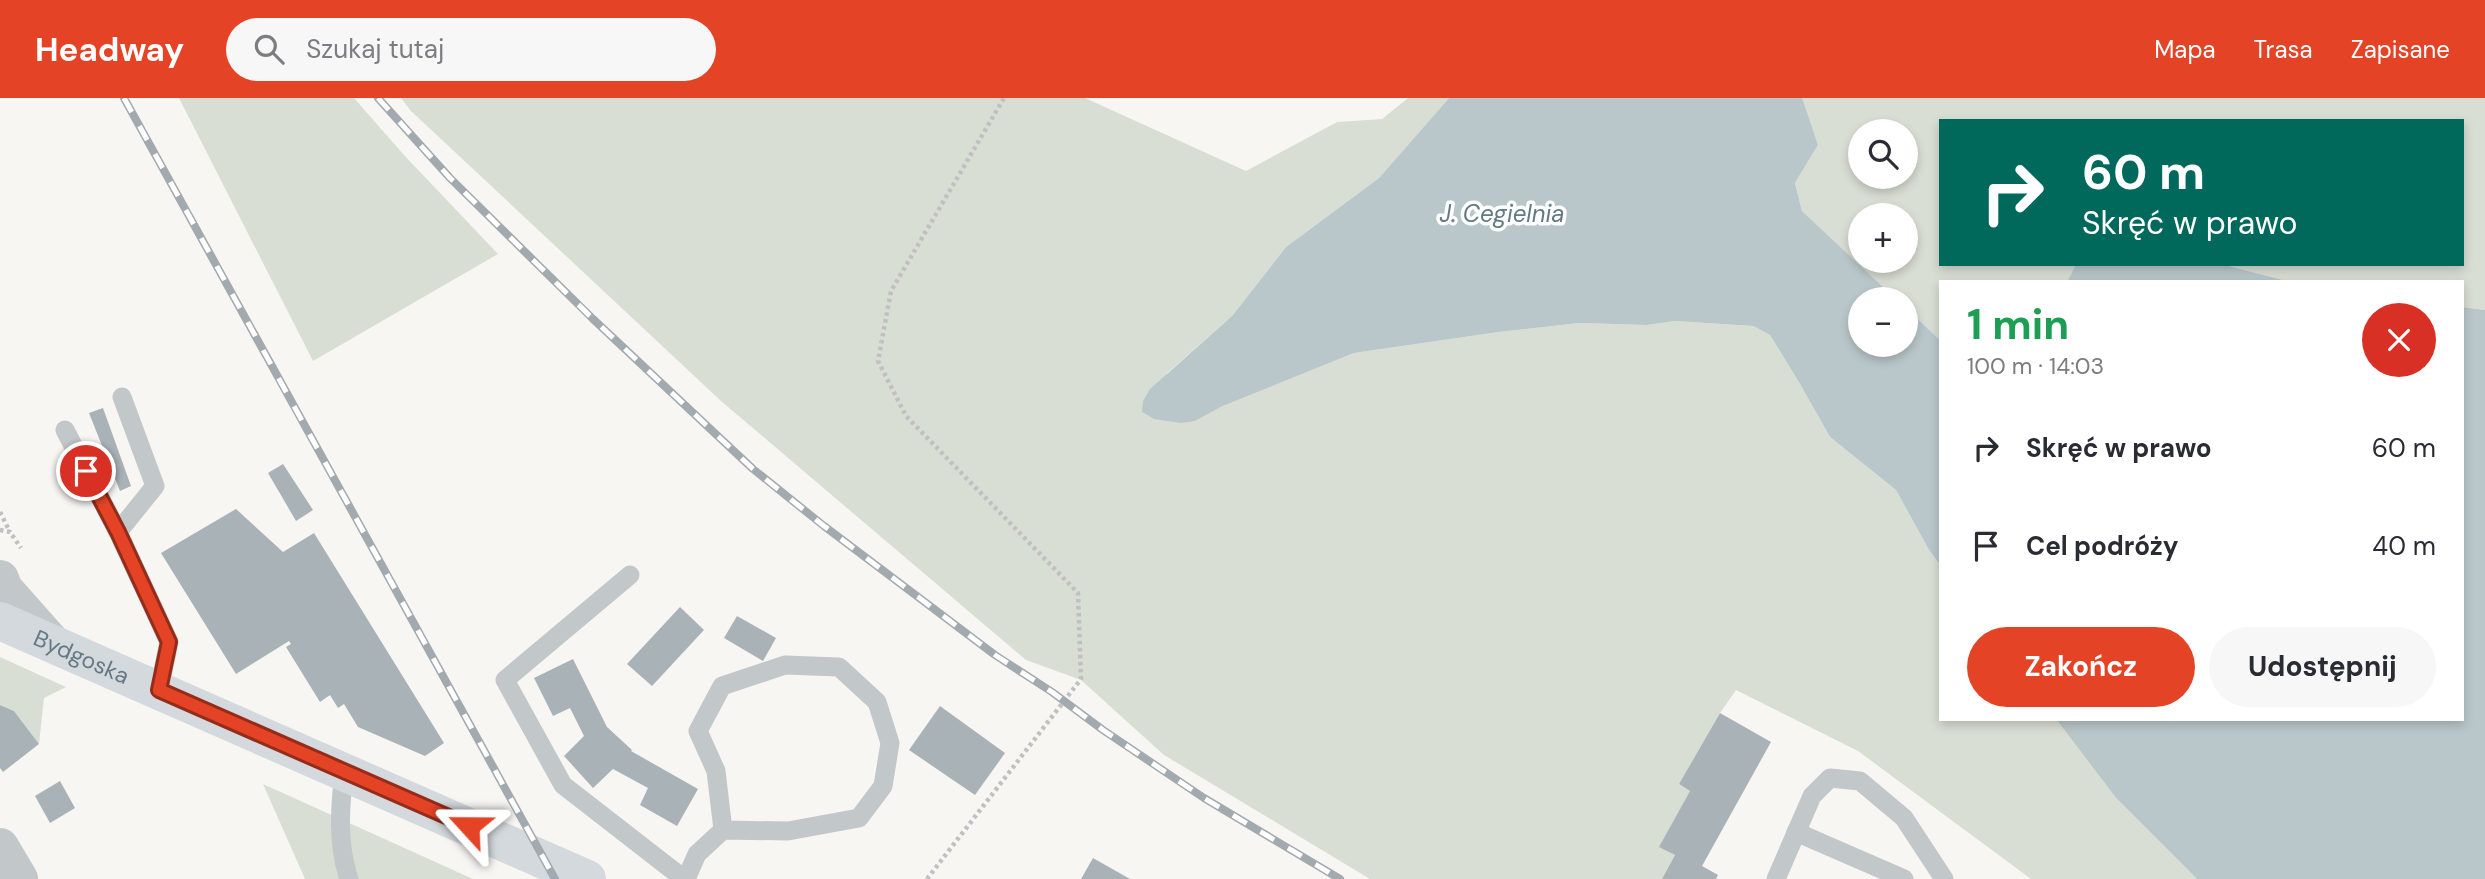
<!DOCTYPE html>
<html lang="pl">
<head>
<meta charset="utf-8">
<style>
  :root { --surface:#fff; --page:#f7f7f7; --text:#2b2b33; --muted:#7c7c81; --accent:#e44326 }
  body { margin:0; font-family:"DM Sans",sans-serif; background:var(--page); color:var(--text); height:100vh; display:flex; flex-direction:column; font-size:26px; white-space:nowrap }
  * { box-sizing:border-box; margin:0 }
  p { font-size:23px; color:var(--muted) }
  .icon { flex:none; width:38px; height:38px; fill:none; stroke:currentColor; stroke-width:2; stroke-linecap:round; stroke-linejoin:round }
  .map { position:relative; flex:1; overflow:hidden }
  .panel { position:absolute; left:1939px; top:182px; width:525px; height:441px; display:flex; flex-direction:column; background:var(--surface); border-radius:0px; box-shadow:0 4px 10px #0003 }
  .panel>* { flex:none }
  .top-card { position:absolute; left:1939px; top:21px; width:525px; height:147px; border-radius:0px; box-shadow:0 4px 10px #0003; background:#00695c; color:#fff; overflow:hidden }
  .fabs { position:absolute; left:1848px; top:21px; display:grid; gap:14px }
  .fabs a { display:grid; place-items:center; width:70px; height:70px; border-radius:50%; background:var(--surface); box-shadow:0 4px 10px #0003; font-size:35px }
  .pin { position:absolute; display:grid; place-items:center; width:60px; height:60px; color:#fff; margin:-30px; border:4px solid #fff; border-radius:50%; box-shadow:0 2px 7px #0007 }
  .me { position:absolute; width:77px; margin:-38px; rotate:294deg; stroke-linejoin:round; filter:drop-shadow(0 0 5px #0008) }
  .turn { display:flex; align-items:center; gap:24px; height:147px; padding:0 28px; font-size:32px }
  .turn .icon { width:91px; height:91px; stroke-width:2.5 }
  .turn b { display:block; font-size:49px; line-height:60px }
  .round { display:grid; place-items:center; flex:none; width:74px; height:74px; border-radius:37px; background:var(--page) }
  .headline { display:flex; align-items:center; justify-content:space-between; height:119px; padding:0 28px }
  h1 { font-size:42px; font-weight:700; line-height:52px; color:#1e9e55 }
  .button { display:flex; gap:14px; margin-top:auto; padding:14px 28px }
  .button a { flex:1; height:80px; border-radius:42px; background:var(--accent); color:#fff; font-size:28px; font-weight:700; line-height:80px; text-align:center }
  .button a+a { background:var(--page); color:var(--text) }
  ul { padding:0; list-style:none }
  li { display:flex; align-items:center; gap:21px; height:98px; padding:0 28px }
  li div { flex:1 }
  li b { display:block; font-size:26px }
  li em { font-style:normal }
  header { display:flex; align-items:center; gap:42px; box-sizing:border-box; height:98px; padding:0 35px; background:var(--accent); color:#fff }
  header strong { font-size:33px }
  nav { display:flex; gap:38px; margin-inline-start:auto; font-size:24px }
  .search { width:490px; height:63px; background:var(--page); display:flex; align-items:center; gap:18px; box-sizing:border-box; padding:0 24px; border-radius:38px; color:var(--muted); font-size:26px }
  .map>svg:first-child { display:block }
  .green { fill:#d9ded4; fill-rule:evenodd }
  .water { fill:#bac7ca }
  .building { fill:#a8b2b7 }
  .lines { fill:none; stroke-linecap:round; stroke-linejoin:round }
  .path { stroke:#bec0c2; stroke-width:4.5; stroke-dasharray:3.5 3.5; stroke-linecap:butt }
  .lane { stroke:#c2c7c9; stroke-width:19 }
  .street { stroke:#c2c7c9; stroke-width:38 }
  .secondary { stroke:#d4d9dd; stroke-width:38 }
  .rail-casing { stroke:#a2aaaf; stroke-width:8 }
  .rail { stroke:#fff; stroke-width:5; stroke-dasharray:16; stroke-linecap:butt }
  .route-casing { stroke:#942c19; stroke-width:18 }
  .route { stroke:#e44326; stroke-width:12 }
  .labels { text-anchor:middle; stroke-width:7; stroke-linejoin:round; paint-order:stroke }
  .street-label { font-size:23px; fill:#657985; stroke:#fff }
  .water-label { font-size:24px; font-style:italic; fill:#617b81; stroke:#fff }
</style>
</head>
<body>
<header>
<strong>Headway</strong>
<div class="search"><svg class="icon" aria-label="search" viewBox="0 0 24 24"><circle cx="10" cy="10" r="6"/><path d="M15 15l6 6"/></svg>Szukaj tutaj</div>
<nav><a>Mapa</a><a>Trasa</a><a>Zapisane</a></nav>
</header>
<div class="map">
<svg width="2485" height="781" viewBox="0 0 2485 781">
  <rect width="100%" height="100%" fill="#f7f6f3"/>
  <g class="green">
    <path d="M179,0h175l50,57 94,99 -185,107z"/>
    <path d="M401,0h684l161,73 91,-49 45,-3 26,-21h41l-70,80 -93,69 -54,69 -66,58 29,47 28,-15 131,-53 145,-21 80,-9 68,2 28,-4 78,5 17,9 30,49 30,53 66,53 33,60 12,16v153h115l60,79 81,81h-166l-173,-128 -122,-61 -16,23 -41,71 11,7 -30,56 15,8 -13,24h-292l-206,-124 -83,-75 -55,-20 -305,-259 -310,-290z"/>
    <path d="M1800,0h685v212l-23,-3v-25h-171l-70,-18h241v-143h-521v143h135l-9,18h-126v59l-35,-33v-9h-10l-94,-88 -7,-28 23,-38zM1860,33h46v46h-46zM1860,117h46v46h-46z"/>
    <path d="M0,559l66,30 -22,11 -5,46 -25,-33 -14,-6z"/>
    <path d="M263,686l210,95h-168z"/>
  </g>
  <g class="water">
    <path d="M1449,0h353l16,47 -23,38 7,28 94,88h-36v46h46v-37l35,33v225l-12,-16 -33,-60 -66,-53 -30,-53 -30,-49 -17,-9 -78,-5 -28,4 -68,-2 -80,9 -145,21 -131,53 -28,15 -14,2 -27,-4 -12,-7 1,-11 7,-12 82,-73 54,-69 93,-69z"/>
    <path d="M2076,166h145l70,18h-224z"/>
    <path d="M2462,209l23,3v569h-288l-81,-81 -60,-79h406z"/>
  </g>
  <g class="building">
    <path d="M103,310l28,78 -11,5 -31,-78z"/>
    <path d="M283,366l30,46 -17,11 -28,-48z"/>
    <path d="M236,411l47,43 31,-19 130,210 -19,13 -67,-29 -14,-23 -6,4 -8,-13 -10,7 -34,-55 5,-3 -2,-3 -53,33 -75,-121z"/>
    <path d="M680,509l24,23 -52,56 -25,-22z"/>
    <path d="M737,518l39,22 -13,23 -39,-23z"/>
    <path d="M573,561l34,68 25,23 -1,1 67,38 -21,37 -37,-21 8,-17 -35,-19 -20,19 -29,-32 20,-20 -14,-28 -17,8 -19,-38z"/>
    <path d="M0,607l14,6 25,33 -36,28 -3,-4z"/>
    <path d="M940,608l65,47 -30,42 -66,-45z"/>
    <path d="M1720,615l51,29 -69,124 16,9 -2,4h-54l13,-24 -16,-8 31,-56 -11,-7z"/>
    <path d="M60,683l15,27 -25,15 -15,-27z"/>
    <path d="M1093,760l37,21h-49z"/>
  </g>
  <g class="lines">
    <g class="path">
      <path d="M0,414l10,20"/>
      <path d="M0,432l10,2 11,16"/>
      <path d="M927,781l154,-200 -3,-86 -172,-177 -28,-55 13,-70 113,-193"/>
    </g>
    <g class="lane">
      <path d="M122,299l33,89 -37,46 51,110 -10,48"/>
      <path d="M65,332l53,102"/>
      <path d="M630,477l-125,105 58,105 121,94"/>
      <path d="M344,674c-4,35 -7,72 5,107"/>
      <path d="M1796,734l108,47"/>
      <path d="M686,781l11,-25 26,-24 65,1 71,-13 24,-32 7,-43 -13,-41 -38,-35 -54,-2 -63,21 -24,45 18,40 7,59"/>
      <path d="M1776,781l36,-83 18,-18 30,3 44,37 40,61"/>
    </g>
    <g class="street">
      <path d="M0,481l4,10 47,53"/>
      <path d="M0,749l19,32"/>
    </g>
    <path class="secondary" id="s1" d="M0,523l587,258"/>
    <g class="rail-casing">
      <g id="rail">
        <path d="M124,0l431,781"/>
        <path d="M378,0l72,80 143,141 160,150 71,57 171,129 57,37 51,38 101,68 136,81"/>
      </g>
    </g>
    <use href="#rail" class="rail"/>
  </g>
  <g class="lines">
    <g class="route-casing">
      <path id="route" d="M86,373l32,61 51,110 -10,48 310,136"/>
    </g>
    <use href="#route" class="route"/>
  </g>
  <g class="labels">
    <g class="street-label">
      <text dy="8" stroke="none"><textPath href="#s1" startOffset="89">Bydgoska</textPath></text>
    </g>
    <g class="water-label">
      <text x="1502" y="124">J. Cegielnia</text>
    </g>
  </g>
</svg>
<div class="fabs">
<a><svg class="icon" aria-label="search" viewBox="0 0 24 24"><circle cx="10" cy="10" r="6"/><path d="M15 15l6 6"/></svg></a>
<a>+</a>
<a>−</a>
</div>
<div class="pin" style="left:86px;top:373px;background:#d93025"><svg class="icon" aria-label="arrive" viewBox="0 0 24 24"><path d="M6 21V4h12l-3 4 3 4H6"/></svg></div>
<svg class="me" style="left:469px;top:728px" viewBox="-20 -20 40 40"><path d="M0-17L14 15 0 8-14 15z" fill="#e44326" stroke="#fff" stroke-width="4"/></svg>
<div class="top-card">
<div class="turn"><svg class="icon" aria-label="right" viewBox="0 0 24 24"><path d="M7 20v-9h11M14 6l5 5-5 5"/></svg><div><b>60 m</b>Skręć w prawo</div></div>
</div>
<section class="panel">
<div class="headline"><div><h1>1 min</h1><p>100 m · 14:03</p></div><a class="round" style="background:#d93025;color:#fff"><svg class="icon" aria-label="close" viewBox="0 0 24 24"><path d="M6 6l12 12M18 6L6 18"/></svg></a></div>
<ul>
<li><svg class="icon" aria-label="right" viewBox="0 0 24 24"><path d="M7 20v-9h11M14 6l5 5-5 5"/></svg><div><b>Skręć w prawo</b></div><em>60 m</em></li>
<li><svg class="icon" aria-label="arrive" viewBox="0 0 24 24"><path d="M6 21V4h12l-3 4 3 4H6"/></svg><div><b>Cel podróży</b></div><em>40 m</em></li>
</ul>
<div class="button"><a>Zakończ</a><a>Udostępnij</a></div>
</section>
</div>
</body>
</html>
